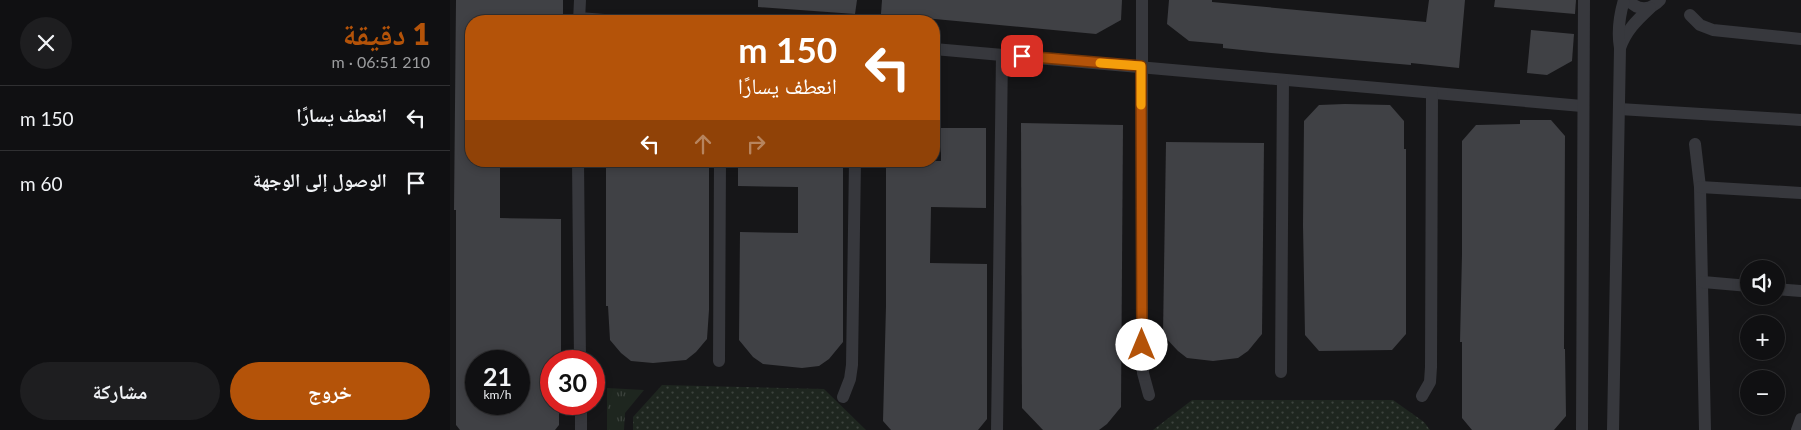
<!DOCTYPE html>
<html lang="ar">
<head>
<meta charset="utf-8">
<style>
  :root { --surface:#101012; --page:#1e1e20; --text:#f1f3f6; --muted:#9c9d9f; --line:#303032; --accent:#b45309 }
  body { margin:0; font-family:Lato,"Noto Naskh Arabic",sans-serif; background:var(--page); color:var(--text); direction:rtl; height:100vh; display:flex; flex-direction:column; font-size:19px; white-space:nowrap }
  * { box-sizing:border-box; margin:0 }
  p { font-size:16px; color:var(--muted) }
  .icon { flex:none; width:28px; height:28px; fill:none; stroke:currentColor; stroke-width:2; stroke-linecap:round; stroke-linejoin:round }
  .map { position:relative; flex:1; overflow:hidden; direction:ltr }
  .side { display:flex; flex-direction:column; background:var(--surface); width:450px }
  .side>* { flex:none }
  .top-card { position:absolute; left:15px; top:15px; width:475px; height:152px; border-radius:20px; box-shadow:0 2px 8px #0003,0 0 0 1px var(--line); direction:rtl; background:#b45309; color:#fff; overflow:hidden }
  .controls { position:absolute; left:1290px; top:260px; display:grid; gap:10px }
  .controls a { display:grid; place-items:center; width:45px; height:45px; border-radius:50%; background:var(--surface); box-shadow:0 2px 8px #0003,0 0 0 1px var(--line); font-size:25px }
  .speed { position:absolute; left:15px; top:350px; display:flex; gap:10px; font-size:25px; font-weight:700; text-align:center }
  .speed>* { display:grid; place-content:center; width:65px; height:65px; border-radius:50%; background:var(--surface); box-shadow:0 2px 8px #0003,0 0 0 1px var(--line); line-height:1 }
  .speed small { font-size:12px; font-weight:400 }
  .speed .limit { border:8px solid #d22; background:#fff; color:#111 }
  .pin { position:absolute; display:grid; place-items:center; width:42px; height:42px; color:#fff; margin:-21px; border-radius:10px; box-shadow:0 2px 8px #0006 }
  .me { position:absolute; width:55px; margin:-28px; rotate:0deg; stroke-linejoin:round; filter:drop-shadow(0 0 4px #0008) }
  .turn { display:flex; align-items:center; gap:18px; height:105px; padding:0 20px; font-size:22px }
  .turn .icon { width:65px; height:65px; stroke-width:2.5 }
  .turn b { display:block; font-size:35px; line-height:42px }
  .lanes { display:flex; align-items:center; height:48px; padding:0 20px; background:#0003; justify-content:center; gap:25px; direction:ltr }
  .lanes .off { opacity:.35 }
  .round { display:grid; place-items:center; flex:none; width:52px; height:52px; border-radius:26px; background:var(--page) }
  .overview { display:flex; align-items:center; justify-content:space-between; height:85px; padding:0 20px }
  h1 { font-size:30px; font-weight:800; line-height:38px; color:var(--accent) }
  .primary-button { display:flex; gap:10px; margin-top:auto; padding:10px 20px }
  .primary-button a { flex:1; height:58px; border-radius:30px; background:var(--accent); color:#fff; font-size:20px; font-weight:800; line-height:58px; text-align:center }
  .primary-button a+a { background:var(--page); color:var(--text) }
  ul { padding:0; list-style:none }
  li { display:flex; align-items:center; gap:15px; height:65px; padding:0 20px; border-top:1px solid var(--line) }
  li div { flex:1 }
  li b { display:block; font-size:19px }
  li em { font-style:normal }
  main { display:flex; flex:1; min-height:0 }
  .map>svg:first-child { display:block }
  .grass { fill:url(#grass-tufts) }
  .park { fill:url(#park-dots) }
  .building { fill:#404145; fill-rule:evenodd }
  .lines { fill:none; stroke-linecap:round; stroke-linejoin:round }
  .minor { stroke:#37383d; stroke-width:12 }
  .route-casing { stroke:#753606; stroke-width:12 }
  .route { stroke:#b45309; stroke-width:9 }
  .slow { stroke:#f59e0b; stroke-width:9 }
</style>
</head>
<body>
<main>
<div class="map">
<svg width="1351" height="430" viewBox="0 0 1351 430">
  <defs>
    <pattern id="grass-tufts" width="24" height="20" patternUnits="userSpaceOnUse" patternTransform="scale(1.25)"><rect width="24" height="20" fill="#1e261f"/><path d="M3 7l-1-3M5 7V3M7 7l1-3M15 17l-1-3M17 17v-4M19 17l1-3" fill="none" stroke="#3c433d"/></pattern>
    <pattern id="park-dots" width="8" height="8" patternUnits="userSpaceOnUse" patternTransform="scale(1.25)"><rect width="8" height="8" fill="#1e261f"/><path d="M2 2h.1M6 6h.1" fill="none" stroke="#3c433d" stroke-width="1.8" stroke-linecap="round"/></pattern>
  </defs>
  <rect width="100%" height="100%" fill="#161618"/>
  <path class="grass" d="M157,388l37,2 -19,23 -1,17h-17z"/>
  <g class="park">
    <path d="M212,385l162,4 42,41h-233v-13z"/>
    <path d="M742,400h201l31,22 6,8h-277z"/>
  </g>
  <g class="building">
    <path d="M6,0h107v21l-92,-1v141h29v57l61,1v142h-10v43h8v21l-4,5h-95l-4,-5v-215h-2zM26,361h43v43h-43z"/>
    <path d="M308,0h99l-2,14 -97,-7z"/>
    <path d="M432,0h240l-1,20 -25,14 -215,-20z"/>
    <path d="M719,0h43v2l214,20 3,-22h36l-6,68 -48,-5v2l-140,-12 -48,-5v-4l-34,-3 -22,-17z"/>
    <path d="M1045,0h81l-1,14 -81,-7z"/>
    <path d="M1081,30l43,4 -2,27 -25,14 -20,-2z"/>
    <path d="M895,104l45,1 14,16v28h2v185l-14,16 -73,1 -14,-16 -2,-110 1,-104 15,-16z"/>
    <path d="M1070,120h31l14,16 -1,213h1l1,67 -12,14h-82l-10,-12v-76h-2l2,-88v-113l14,-16 44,-1z"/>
    <path d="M571,123l102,2 -2,282 -14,17 -8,6h-56l-21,-22z"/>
    <path d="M491,128h45v80l-55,-1 -1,56 57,1v155l-9,11h-87l-8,-9 3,-115v-145h55z"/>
    <path d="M716,142l98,1 -2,191 -14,17 -10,7 -25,3 -26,-3 -9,-7 -15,-16z"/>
    <path d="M156,161h103v149l-2,29 -11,13 -10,8 -33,3 -22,-2 -10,-8 -11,-13 -2,-34h-2z"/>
    <path d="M288,161h105v181l-14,17 -10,7 -17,2 -39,-4 -10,-7 -14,-17 1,-108 58,1v-46l-60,-1z"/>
  </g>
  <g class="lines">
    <g class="minor">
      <path d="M692,0v345l1,28 6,22"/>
      <path d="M1178,0c10,11 22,11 32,0"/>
      <path d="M1240,15l10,10 13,5 88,9"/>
      <path d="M129,18l38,3"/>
      <path d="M129,21l1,-21"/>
      <path d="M1170,48c6,-17 16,-27 30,-40"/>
      <path d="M484,49l648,57"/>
      <path d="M1169,109l182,11"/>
      <path d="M1245,144l5,43 5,243"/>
      <path d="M128,161l2,200"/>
      <path d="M1250,187l101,6"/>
      <path d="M1253,282l46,4"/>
      <path d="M1326,289l25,2"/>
      <path d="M269,361l1,-200"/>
      <path d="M831,372l2,-292"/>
      <path d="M972,396l8,-14 1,-15 1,-273"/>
      <path d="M393,397l7,-18 2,-14 3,-204"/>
      <path d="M131,404v26"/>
      <path d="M547,430l5,-375"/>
      <path d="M1132,430l2,-430"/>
      <path d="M1163,430l7,-382c-3,-17 -1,-31 4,-48"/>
      <path d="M1347,430l4,-11"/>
    </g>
  </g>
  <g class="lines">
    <g class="route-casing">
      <path id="route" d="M572,56l119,10 1,279"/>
    </g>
    <use href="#route" class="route"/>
    <path class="slow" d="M650,63l41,3v39"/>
  </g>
</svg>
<div class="controls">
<a><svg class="icon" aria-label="sound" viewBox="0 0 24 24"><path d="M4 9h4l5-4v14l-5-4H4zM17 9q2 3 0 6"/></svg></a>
<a>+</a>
<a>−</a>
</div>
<div class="speed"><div>21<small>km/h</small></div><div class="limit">30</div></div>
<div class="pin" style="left:572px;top:56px;background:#d93025"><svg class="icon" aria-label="arrive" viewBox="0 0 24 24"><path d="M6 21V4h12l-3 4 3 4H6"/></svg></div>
<svg class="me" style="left:692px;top:345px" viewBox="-20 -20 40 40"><circle r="19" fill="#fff"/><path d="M0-13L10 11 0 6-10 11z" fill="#b45309"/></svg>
<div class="top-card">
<div class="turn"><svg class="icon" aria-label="left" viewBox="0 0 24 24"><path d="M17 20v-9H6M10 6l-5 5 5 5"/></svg><div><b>150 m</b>انعطف يسارًا</div></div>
<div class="lanes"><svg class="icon" aria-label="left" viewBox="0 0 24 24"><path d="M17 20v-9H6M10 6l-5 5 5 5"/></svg><svg class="icon off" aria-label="ahead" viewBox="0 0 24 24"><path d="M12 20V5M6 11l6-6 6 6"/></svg><svg class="icon off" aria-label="right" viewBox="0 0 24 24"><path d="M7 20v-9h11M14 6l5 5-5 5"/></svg></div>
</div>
</div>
<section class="side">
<div class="overview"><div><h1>1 دقيقة</h1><p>210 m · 06:51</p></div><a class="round"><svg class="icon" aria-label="close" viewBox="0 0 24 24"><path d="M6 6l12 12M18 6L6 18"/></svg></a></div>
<ul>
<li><svg class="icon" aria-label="left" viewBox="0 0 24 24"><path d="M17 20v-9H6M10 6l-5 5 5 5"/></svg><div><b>انعطف يسارًا</b></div><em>150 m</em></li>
<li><svg class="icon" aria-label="arrive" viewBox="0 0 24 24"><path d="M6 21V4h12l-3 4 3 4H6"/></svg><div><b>الوصول إلى الوجهة</b></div><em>60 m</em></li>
</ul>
<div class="primary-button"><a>خروج</a><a>مشاركة</a></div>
</section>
</main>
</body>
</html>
